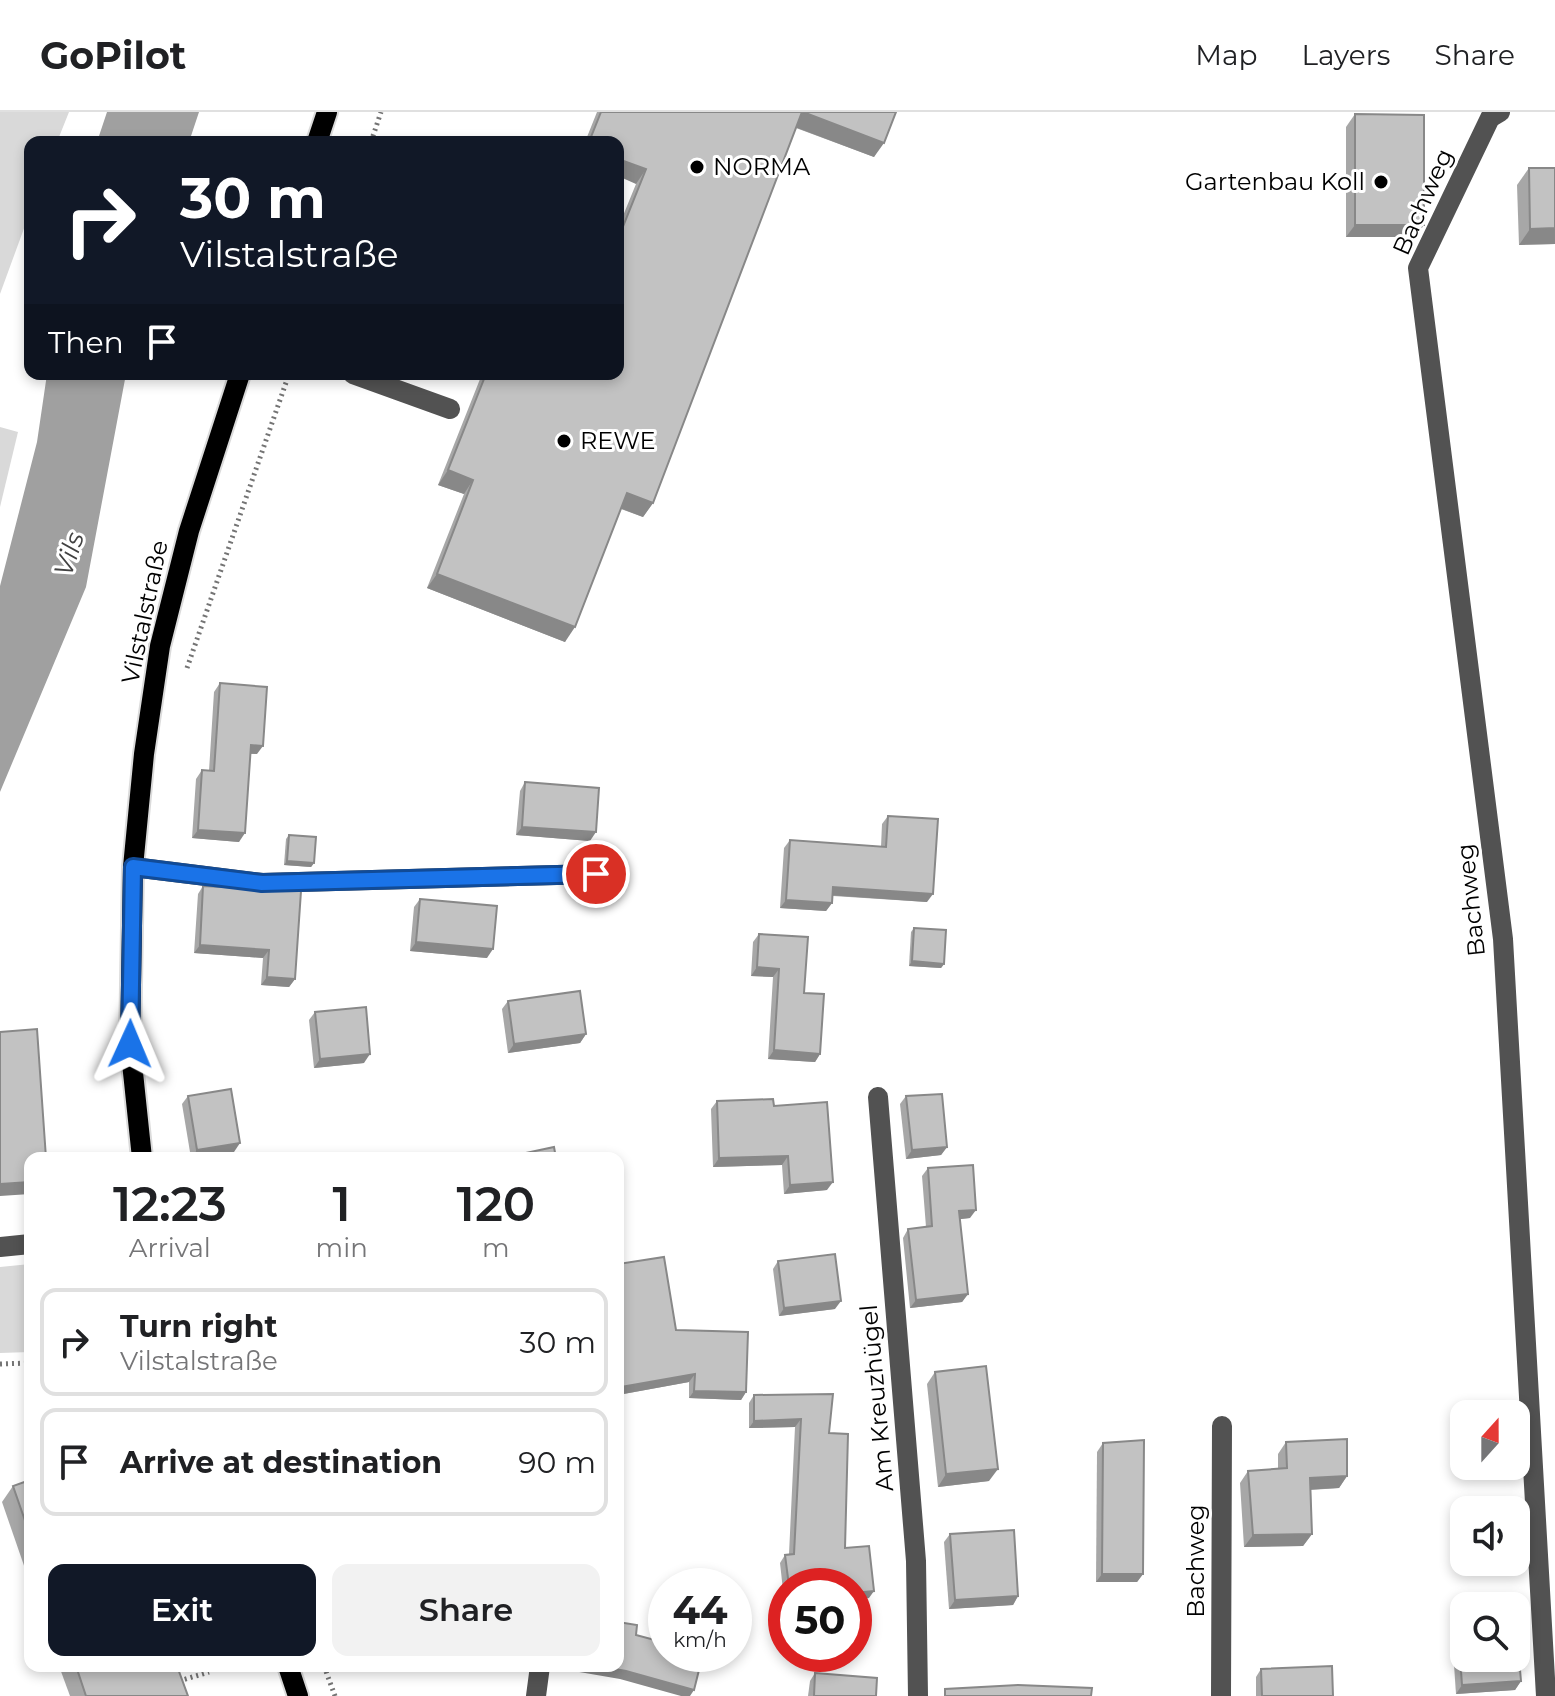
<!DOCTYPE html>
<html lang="en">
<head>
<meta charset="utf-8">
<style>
  :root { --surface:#fff; --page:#f2f2f2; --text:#202124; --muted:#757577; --line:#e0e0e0; --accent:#111827 }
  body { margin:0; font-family:Montserrat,sans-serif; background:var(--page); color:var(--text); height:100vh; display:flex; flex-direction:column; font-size:30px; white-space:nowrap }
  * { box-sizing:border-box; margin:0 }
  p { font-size:26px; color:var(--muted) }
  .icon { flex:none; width:44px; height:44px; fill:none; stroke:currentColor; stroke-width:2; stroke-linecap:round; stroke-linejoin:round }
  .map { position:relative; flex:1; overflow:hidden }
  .panel { position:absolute; left:24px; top:1040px; width:600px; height:520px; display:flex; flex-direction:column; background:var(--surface); border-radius:16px; box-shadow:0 4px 12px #0003 }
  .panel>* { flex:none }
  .top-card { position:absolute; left:24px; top:24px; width:600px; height:244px; border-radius:16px; box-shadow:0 4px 12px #0003; background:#111827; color:#fff; overflow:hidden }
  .needle { width:52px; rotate:21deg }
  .buttons { position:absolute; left:1450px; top:1288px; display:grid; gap:16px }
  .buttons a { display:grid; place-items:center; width:80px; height:80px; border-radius:16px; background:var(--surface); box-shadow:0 4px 12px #0003; font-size:40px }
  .speed { position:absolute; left:648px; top:1456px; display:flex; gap:16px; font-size:40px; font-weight:700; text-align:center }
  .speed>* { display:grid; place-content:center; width:104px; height:104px; border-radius:50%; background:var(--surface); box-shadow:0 4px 12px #0003; line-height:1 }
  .speed small { font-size:20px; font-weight:400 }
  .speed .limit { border:12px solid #d22; background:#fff; color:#111 }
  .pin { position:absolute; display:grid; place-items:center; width:68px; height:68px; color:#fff; margin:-34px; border:4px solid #fff; border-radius:50%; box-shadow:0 2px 8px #0007 }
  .me { position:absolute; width:88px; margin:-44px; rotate:1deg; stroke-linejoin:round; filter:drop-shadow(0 0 6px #0008) }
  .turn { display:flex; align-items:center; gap:28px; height:168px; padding:0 24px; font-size:36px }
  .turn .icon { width:104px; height:104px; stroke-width:2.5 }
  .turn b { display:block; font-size:56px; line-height:68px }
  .then { display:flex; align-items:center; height:76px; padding:0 24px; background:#0003; gap:16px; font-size:30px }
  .eta { display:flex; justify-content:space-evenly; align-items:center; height:136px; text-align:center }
  .eta b { font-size:48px; font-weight:600; line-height:56px }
  .cta { display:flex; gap:16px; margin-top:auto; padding:16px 24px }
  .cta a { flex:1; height:92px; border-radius:16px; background:var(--accent); color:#fff; font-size:32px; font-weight:600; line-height:92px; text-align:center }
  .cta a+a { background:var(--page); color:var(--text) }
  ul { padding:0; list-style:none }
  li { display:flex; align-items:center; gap:24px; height:108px; margin:0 16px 12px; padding:0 8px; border:4px solid var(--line); border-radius:16px }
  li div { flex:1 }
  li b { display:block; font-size:30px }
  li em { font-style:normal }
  header { display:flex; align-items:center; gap:48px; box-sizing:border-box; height:112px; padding:0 40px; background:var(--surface); border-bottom:2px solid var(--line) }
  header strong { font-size:38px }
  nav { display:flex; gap:44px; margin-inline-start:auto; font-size:28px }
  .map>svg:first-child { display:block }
  .green { fill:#d9d9d9 }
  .water { fill:#a0a0a0 }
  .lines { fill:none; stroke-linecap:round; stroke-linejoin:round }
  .major-casing { stroke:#dbdbdb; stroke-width:24 }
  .path { stroke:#747474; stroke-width:5; stroke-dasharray:2 4; stroke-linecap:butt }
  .minor { stroke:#525252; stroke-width:20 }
  .major { stroke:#000; stroke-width:20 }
  .wall { fill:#a7a7a7 }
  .shaded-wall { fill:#888 }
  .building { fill:#c2c2c2; stroke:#888; stroke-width:2 }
  .route-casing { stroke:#114b97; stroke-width:20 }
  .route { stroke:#1a73e8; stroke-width:14 }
  .poi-dot { fill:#000; stroke:#fff; stroke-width:3 }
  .labels { text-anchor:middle; stroke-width:6; stroke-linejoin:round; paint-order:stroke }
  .poi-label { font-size:24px; fill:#000; stroke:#fff; text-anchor:start }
  .street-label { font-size:24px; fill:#000; stroke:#fff }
  .water-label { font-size:26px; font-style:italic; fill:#414141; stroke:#fff }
</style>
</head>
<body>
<header>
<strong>GoPilot</strong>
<nav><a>Map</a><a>Layers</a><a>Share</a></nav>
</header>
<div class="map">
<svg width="1555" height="1584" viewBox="0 0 1555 1584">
  <rect width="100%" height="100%" fill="#fff"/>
  <g class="green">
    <path d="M0,0h69l-12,30h-27v70l-30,82z"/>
    <path d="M0,315l18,5 -18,75z"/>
    <path d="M30,1152v88l-30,1v-86z"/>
  </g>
  <g class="water">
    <path d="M107,0h92l-10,30h-92z"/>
    <path d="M47,262h79l-40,213 -86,205v-206l37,-144z"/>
  </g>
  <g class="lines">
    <g class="major-casing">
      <g id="major">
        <path d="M317,30l10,-30"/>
        <path d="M142,1046l-12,-114 3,-177 11,-113 16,-108 29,-115 51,-157"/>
        <path d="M288,1554l10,30"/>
      </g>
    </g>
    <g class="path">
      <path d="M371,30l10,-30"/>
      <path d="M187,556l102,-294"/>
      <path d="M0,1252l30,-1"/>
      <path d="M324,1554l11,30"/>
      <path d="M179,1569l30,-9"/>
    </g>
    <g class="minor">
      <path d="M1500,0l-10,6 -72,150 85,671 43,757"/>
      <path d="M353,262l97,35"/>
      <path d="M133,755l129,16 334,-9"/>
      <path d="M878,985l38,464 2,135"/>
      <path d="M0,1135l30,-3"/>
      <path d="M536,1584l4,-30"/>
      <path d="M1221,1584l1,-270"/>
    </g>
    <use href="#major" class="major"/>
  </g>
  <g class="wall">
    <path d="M597,0h299l-22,45 -78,-29 -143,375 -10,14 -22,-8 -56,133 -138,-54 37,-94 -26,-9 44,-111h136v-146l18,-44 -18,-42h-33z"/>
    <path d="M1355,2l60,123h-69v-110z"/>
    <path d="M1529,56h26v76l-36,1 -2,-60z"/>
    <path d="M220,571l37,71h-6l-12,88 -47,-4 4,-59 6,-9 7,1 5,-79z"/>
    <path d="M525,670l65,59 -74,-6 4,-44z"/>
    <path d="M888,704l39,86 -94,-6 -1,7 -6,8 -46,-3 4,-60 6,-8 91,7 1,-23z"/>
    <path d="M289,723l25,28 -3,4 -27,-2 2,-26z"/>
    <path d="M203,774l98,5 -6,88 -6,8 -28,-2 2,-27 -69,-5 4,-59z"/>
    <path d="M420,787l67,59 -77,-7 4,-44z"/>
    <path d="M914,816l30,36 -3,4 -32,-2 2,-34z"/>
    <path d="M759,822l45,59 16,61 -5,8 -47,-3 5,-82 -22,-1 2,-34z"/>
    <path d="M508,889l78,33 -6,9 -72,10 -6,-44z"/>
    <path d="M315,900l49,51 -50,5 -5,-48z"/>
    <path d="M188,984l46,56 -43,6 -9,-54z"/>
    <path d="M906,984l41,51 -6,8 -35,4 -6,-55z"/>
    <path d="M717,989l57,5 53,84 -43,4 -2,-29 -69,2 -2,-58z"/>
    <path d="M928,1056l42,50 -11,1 9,75 -6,8 -52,6 -7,-70 5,-9 18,-2 -4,-51z"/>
    <path d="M778,1149l57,48 -56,7 -6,-47z"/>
    <path d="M618,1152l58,66 70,62 -5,8 -52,-2v-16l-71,13z"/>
    <path d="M935,1260l54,109 -51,6 -11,-103z"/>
    <path d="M754,1283l75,38 16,115 24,50 -15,2v-14h-68l-1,22 -5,-45 5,-8 4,-1 6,-127 -46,1v-25z"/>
    <path d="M1286,1330l61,34 -8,12 -28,2 1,44 -9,12 -59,1 -4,-64 8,-12 30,-2v-15z"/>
    <path d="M1103,1331l40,131 -6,8h-41l1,-130z"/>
    <path d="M30,1368v103l-28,-81 11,-16z"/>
    <path d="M950,1422l68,62 -5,9 -64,4 -5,-67z"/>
    <path d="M1458,1516l63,53 -6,9 -59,4 -4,-58z"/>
    <path d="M59,1554h118l11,30h-118z"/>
    <path d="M1261,1557l72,27h-77v-19z"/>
    <path d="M815,1561l61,23h-68l2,-15z"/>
  </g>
  <g class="shaded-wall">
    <path d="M803,0l81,31 -10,14 -82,-31z"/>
    <path d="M618,47l28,10 -10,15 -18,-8z"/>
    <path d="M1355,113h69l-9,12h-69z"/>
    <path d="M1555,116v16l-36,1 11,-16z"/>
    <path d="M448,358l25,10 -9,14 -26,-9z"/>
    <path d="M627,381l26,10 -10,14 -26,-10z"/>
    <path d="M437,462l138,53 -10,15 -138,-54z"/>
    <path d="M251,633l12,1 -6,8 -12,-1z"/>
    <path d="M522,715l74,5 -6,9 -74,-6z"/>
    <path d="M198,718l47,3 -6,9 -47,-4z"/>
    <path d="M287,749l27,2 -3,4 -27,-2z"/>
    <path d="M833,775l100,7 -6,8 -100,-7z"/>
    <path d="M786,788l46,3 -6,8 -46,-3z"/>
    <path d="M416,830l77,7 -6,9 -77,-7z"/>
    <path d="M200,833l69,5 -6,8 -69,-5z"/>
    <path d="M912,849l32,3 -3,4 -32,-2z"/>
    <path d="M757,855l22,2 -6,8 -22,-1z"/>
    <path d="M267,865l28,2 -6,8 -28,-2z"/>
    <path d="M586,922l-6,9 -72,10 6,-9z"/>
    <path d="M774,938l46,4 -5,8 -47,-3z"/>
    <path d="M370,942l-6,9 -50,5 6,-9z"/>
    <path d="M240,1031l-6,9 -43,6 6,-8z"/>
    <path d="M947,1035l-6,8 -35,4 6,-9z"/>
    <path d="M788,1044l-6,9 -69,2 6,-9z"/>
    <path d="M30,1070v12l-30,2v-12z"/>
    <path d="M833,1070l-6,8 -43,4 6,-9z"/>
    <path d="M976,1098l-6,8 -17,2 6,-9z"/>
    <path d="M968,1182l-6,8 -52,6 6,-8z"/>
    <path d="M841,1189l-6,8 -56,7 5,-8z"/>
    <path d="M695,1262l-6,8 -71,13v-3l3,-5z"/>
    <path d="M694,1279l52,1 -5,8 -52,-2z"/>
    <path d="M801,1307l-6,8 -46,1 5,-7z"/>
    <path d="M998,1357l-9,12 -51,6 8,-13z"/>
    <path d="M1347,1364l-8,12 -37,2 8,-12z"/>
    <path d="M1312,1422l-9,12 -59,1 9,-12z"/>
    <path d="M1102,1462h41l-6,8h-41z"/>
    <path d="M874,1479l-5,7 -15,2v-7z"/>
    <path d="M1018,1484l-5,9 -64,4 6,-9z"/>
    <path d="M557,1554h41l28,5 68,19 -4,6h-9l-61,-17 -64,-11z"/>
    <path d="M1521,1569l-6,9 -59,4 6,-9z"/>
  </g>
  <g class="building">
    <path d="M601,0h201l-149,391 -26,-10 -52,134 -138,-53 36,-94 -25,-10 38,-96h132v-146l4,1 24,-60 -28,-10v-17h-29z"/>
    <path d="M803,0h93l-12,31z"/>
    <path d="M1355,2l69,1v110h-69z"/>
    <path d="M1529,56h26v60l-25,1z"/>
    <path d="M220,571l47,4 -4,59 -12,-1 -6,88 -47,-3 4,-60 12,1z"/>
    <path d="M525,670l74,6 -3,44 -74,-5z"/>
    <path d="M888,704l50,3 -5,75 -100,-7 -1,16 -46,-3 4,-60 96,7z"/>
    <path d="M289,723l27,2 -2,26 -27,-2z"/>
    <path d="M203,774l98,5 -6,88 -28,-2 2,-27 -69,-5z"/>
    <path d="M420,787l77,7 -4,43 -77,-7z"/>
    <path d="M914,816l32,2 -2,34 -32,-3z"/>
    <path d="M759,822l49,3 -4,56 20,1 -4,60 -46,-4 5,-81 -22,-2z"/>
    <path d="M580,879l6,43 -72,10 -6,-43z"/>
    <path d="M366,895l4,47 -50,5 -5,-47z"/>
    <path d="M37,917l9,129h-16v24l-30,2v-152z"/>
    <path d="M231,977l9,54 -43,7 -9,-54z"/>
    <path d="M942,982l5,53 -35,3 -6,-54z"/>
    <path d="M773,987l1,7 53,-4 6,80 -43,3 -2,-29 -69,2 -2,-57z"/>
    <path d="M554,1035l2,11h-34l-1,-4z"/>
    <path d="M973,1053l3,45 -17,1 9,83 -52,6 -8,-71 24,-3 -4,-58z"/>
    <path d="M835,1142l6,47 -57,7 -6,-47z"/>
    <path d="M664,1145l12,73 72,2 -2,60 -52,-1 1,-17 -74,13 -3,-18v-105z"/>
    <path d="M986,1254l12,103 -52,5 -11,-102z"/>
    <path d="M833,1282l-4,39 19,1 -3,114 24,-2 5,45 -20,2v-7h-65l-4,-31 9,-1 7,-135 -47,2v-26z"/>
    <path d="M1347,1327v37l-37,2 2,56 -59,1 -5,-64 39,-3 -1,-26z"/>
    <path d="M1144,1328l-1,134h-41l1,-131z"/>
    <path d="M30,1368v55l-17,-49z"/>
    <path d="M1014,1418l4,66 -63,4 -5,-66z"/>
    <path d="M618,1510l19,3 -1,10 30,8v11h37l-9,36 -68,-19 -28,-5h20z"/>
    <path d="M1516,1512l5,57 -59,4 -4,-57h6v30h52z"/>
    <path d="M76,1554h101l11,30h-102z"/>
    <path d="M1332,1554l1,30h-71l-1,-27z"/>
    <path d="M815,1561l62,5 -1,18h-62z"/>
    <path d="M1018,1573l74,3 -1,8h-146v-7z"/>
  </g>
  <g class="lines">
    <g class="route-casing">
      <path id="route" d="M130,932l3,-177 129,16 334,-9"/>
    </g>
    <use href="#route" class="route"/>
  </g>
  <g class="poi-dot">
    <circle cx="697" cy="55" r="8"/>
    <circle cx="1381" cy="70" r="8"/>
    <circle cx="564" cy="329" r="8"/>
  </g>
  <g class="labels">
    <g class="poi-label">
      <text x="713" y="63">NORMA</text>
      <text x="1365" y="78" text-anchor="end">Gartenbau Koll</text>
      <text x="580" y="337">REWE</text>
    </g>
    <g class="street-label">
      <text transform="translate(1423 90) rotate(-66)" y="8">Bachweg</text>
      <text transform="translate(145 500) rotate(-78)" y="8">Vilstalstraße</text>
      <text transform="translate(1471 788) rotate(-96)" y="8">Bachweg</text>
      <text transform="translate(877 1286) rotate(-95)" y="8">Am Kreuzhügel</text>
      <text transform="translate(1196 1449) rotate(-90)" y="8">Bachweg</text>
    </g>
    <g class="water-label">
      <text transform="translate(69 442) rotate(-72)" y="9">Vils</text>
    </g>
  </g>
</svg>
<div class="buttons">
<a><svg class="needle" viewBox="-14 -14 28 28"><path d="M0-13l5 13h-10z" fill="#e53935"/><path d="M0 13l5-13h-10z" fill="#757577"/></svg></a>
<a><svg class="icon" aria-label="sound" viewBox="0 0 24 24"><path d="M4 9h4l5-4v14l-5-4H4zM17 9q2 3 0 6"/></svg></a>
<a><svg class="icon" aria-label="search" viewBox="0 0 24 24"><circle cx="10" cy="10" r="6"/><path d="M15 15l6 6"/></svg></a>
</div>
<div class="speed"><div>44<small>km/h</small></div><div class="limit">50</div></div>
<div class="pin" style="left:596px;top:762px;background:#d93025"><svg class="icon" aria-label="arrive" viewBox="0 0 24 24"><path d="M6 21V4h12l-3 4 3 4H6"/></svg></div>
<svg class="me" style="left:130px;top:932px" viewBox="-20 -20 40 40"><path d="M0-17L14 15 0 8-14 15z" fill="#1a73e8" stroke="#fff" stroke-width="4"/></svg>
<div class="top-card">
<div class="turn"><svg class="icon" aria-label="right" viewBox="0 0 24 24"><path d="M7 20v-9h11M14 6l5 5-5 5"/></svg><div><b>30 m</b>Vilstalstraße</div></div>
<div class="then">Then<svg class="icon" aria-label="arrive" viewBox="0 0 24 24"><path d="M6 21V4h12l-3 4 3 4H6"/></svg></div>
</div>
<section class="panel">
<div class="eta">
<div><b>12:23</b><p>Arrival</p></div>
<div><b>1</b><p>min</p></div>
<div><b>120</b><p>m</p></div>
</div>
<ul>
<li><svg class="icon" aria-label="right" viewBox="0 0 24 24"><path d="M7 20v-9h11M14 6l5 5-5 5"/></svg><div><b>Turn right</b><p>Vilstalstraße</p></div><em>30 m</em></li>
<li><svg class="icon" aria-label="arrive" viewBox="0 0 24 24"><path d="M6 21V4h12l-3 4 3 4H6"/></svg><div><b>Arrive at destination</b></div><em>90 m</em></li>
</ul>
<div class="cta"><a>Exit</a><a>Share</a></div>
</section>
</div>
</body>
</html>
